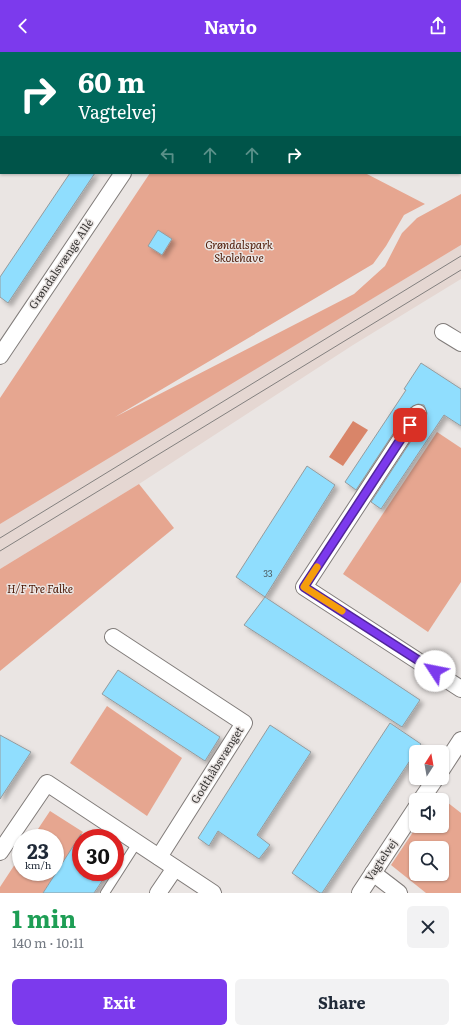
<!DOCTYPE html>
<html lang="en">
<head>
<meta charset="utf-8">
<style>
  :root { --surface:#fff; --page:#f2f2f3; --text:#1f2937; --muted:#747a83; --accent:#7c3aed }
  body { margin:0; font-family:Literata,serif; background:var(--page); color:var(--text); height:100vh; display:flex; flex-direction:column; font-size:15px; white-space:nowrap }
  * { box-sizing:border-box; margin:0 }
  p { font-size:13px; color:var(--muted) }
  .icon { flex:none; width:22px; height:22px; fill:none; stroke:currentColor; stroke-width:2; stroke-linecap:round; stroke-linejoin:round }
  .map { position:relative; height:841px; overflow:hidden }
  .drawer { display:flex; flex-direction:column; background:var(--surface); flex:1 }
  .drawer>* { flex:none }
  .top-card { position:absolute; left:0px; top:0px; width:461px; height:122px; box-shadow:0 1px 3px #0004; background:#00695c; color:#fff; overflow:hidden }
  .needle { width:26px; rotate:11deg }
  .buttons { position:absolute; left:409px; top:693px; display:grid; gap:8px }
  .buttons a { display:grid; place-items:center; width:40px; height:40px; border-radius:6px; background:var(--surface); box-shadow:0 1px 3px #0004; font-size:20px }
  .speed { position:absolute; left:12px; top:777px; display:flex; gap:8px; font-size:20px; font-weight:700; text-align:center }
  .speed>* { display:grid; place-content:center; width:52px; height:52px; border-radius:50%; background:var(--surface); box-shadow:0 1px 3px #0004; line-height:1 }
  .speed small { font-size:10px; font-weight:400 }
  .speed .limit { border:6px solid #d22; background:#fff; color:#111 }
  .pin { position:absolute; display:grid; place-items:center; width:34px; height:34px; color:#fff; margin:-17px; border-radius:8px; box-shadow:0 2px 6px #0006 }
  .me { position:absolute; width:44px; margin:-22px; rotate:304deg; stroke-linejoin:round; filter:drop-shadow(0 0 3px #0008) }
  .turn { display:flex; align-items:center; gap:14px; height:84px; padding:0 12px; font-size:18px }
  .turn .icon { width:52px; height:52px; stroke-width:2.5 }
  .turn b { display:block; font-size:28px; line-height:34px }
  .lanes { display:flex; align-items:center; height:38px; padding:0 12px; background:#0003; justify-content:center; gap:20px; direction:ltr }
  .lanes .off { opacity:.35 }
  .round { display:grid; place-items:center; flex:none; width:42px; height:42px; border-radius:6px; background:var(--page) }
  .headline { display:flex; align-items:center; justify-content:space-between; height:68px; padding:0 12px }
  h1 { font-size:24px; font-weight:700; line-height:30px; color:#1e9e55 }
  .action { display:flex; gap:8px; margin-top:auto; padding:8px 12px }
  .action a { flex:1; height:46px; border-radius:6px; background:var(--accent); color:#fff; font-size:16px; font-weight:700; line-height:46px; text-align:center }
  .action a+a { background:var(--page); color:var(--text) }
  header { display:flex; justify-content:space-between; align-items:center; height:52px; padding:0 12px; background:var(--accent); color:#fff; font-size:18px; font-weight:700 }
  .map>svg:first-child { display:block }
  .built { fill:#e5d7d2 }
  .green { fill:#e6a690; fill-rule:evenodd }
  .water { fill:#d98569 }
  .building { fill:#90defe; stroke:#969b9d; filter:url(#shadow) }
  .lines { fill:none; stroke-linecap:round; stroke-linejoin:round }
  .service-casing { stroke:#817c7a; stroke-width:10 }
  .minor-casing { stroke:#817c7a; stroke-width:18 }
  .service { stroke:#fff; stroke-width:8 }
  .minor { stroke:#fff; stroke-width:16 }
  .tram { stroke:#83807f; stroke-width:1 }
  .route-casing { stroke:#51269a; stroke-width:10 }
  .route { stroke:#7c3aed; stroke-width:7 }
  .slow { stroke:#f59e0b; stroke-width:7 }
  .labels { text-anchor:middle; stroke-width:3; stroke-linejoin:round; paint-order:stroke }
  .number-label { font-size:9px; fill:#506269 }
  .park-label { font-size:11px; font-style:italic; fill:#4a1603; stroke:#eae5e3 }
  .street-label { font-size:11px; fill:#3a3837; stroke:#eae5e3 }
</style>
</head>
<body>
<header><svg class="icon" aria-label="back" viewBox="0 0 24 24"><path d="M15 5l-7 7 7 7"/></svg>Navio<svg class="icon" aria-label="share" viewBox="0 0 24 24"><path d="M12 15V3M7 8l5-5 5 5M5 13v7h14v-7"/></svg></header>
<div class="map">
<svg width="461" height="841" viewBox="0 0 461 841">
  <defs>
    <filter id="shadow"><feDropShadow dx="3.5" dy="3.5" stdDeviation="2" flood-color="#0004"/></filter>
  </defs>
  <rect width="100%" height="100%" fill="#eae5e3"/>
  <path class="built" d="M461,193v34l-108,66 -214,139 -139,85v-46z"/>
  <g class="green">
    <path d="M150,121h215l60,31 -21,11 -18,31 -13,18 -258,153 239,-123 31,-28 17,-33 15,-15 44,-24v51l-461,279v-126z"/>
    <path d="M437,380l24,16v134l-33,50 -85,-58z"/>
    <path d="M139,432l35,44 -174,143v-102z"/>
    <path d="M107,654l75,52 -35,58 -77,-53z"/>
    <path d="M438,743l23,18v80h-35l-35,-28 26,-39h25v-26h-7zM416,796h26v26h-26z"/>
    <path d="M50,759l33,21 -40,61h-43v-6l21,-32v17h34v-34h-23z"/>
  </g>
  <path class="water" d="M353,369l15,9 -25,36 -14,-9z"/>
  <g class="building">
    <path d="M70,121h25l-87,130 -8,-6v-20z"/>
    <path d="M158,178l14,9 -10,16 -14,-9z"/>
    <path d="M421,311l40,26v37l-17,-11 -63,94 -10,-7 55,-84 1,-5 -3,-8 -6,-1 -8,4 -54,82 -11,-8 61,-92 -2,-1z"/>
    <path d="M307,414l28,19 -70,112 -29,-20z"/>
    <path d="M265,545l155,103 -18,27 -158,-102z"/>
    <path d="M118,618l102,67 -15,24 -103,-67z"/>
    <path d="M390,671l31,21 -99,149h-2l-28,-20z"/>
    <path d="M270,673l41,27 -54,83 13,10 -11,14 -41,-28 -9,15 -11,-8z"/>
    <path d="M0,683l31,17 -31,47z"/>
    <path d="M81,782v38h27l-14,21h-51z"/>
  </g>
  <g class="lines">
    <g class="service-casing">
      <path id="service" d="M105,841l32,-50"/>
    </g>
    <g class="minor-casing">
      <g id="minor">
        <path d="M189,0l2,1"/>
        <path d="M203,1l1,-1"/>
        <path d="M443,280l18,11"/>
        <path d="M0,304l123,-183"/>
        <path d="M418,361l-114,174 157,102"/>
        <path d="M113,585l131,86 -85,134"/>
        <path d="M442,717l19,-29"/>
        <path d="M421,748l15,-22"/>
        <path d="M0,800l47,-69 166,110"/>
        <path d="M373,821l26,20"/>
        <path d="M158,841l17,-25"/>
        <path d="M360,841l56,-85"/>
      </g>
    </g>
    <use href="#service" class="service"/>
    <use href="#minor" class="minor"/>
    <g class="tram">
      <path d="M0,486l461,-282"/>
      <path d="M0,499l461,-281"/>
    </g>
  </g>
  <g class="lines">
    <g class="route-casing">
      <path id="route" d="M410,373l-106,162 131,84"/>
    </g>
    <use href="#route" class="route"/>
    <path class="slow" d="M317,515l-13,20 38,24"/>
  </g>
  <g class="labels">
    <g class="number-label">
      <text x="268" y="525">33</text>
    </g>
    <g class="park-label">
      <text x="239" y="197">Grøndalspark<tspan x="239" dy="13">Skolehave</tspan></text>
      <text x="40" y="541">H/F Tre Falke</text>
    </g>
    <g class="street-label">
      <text transform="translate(61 212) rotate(-56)" y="4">Grøndalsvænge Allé</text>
      <text transform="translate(217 713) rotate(-58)" y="4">Godthåbsvænget</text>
      <text transform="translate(381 808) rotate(-56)" y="4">Vagtelvej</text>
    </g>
  </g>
</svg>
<div class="buttons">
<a><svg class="needle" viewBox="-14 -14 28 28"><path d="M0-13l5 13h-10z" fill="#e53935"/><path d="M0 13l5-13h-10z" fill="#747a83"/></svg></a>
<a><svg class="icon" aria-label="sound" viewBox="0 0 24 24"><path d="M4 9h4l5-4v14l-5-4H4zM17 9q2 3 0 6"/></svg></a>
<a><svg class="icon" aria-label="search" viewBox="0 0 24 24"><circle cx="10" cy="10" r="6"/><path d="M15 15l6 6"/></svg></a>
</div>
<div class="speed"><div>23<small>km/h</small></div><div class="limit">30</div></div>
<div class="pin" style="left:410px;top:373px;background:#d93025"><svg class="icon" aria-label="arrive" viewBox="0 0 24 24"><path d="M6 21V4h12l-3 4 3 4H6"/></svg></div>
<svg class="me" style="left:435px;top:619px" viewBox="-20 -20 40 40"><circle r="19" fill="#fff"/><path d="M0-13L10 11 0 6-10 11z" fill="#7c3aed"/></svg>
<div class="top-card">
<div class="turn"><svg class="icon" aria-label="right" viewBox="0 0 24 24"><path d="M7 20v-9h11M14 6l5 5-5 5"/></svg><div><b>60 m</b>Vagtelvej</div></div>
<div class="lanes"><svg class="icon off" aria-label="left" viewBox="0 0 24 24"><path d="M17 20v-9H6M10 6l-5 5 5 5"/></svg><svg class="icon off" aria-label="ahead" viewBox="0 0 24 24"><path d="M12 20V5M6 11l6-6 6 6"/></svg><svg class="icon off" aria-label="ahead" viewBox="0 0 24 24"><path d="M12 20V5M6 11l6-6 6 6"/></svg><svg class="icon" aria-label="right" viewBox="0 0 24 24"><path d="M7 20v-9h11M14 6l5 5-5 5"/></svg></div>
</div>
</div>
<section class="drawer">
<div class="headline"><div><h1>1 min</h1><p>140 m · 10:11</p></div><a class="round"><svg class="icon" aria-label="close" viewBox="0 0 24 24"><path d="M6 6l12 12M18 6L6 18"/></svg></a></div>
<div class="action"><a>Exit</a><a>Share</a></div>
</section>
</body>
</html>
